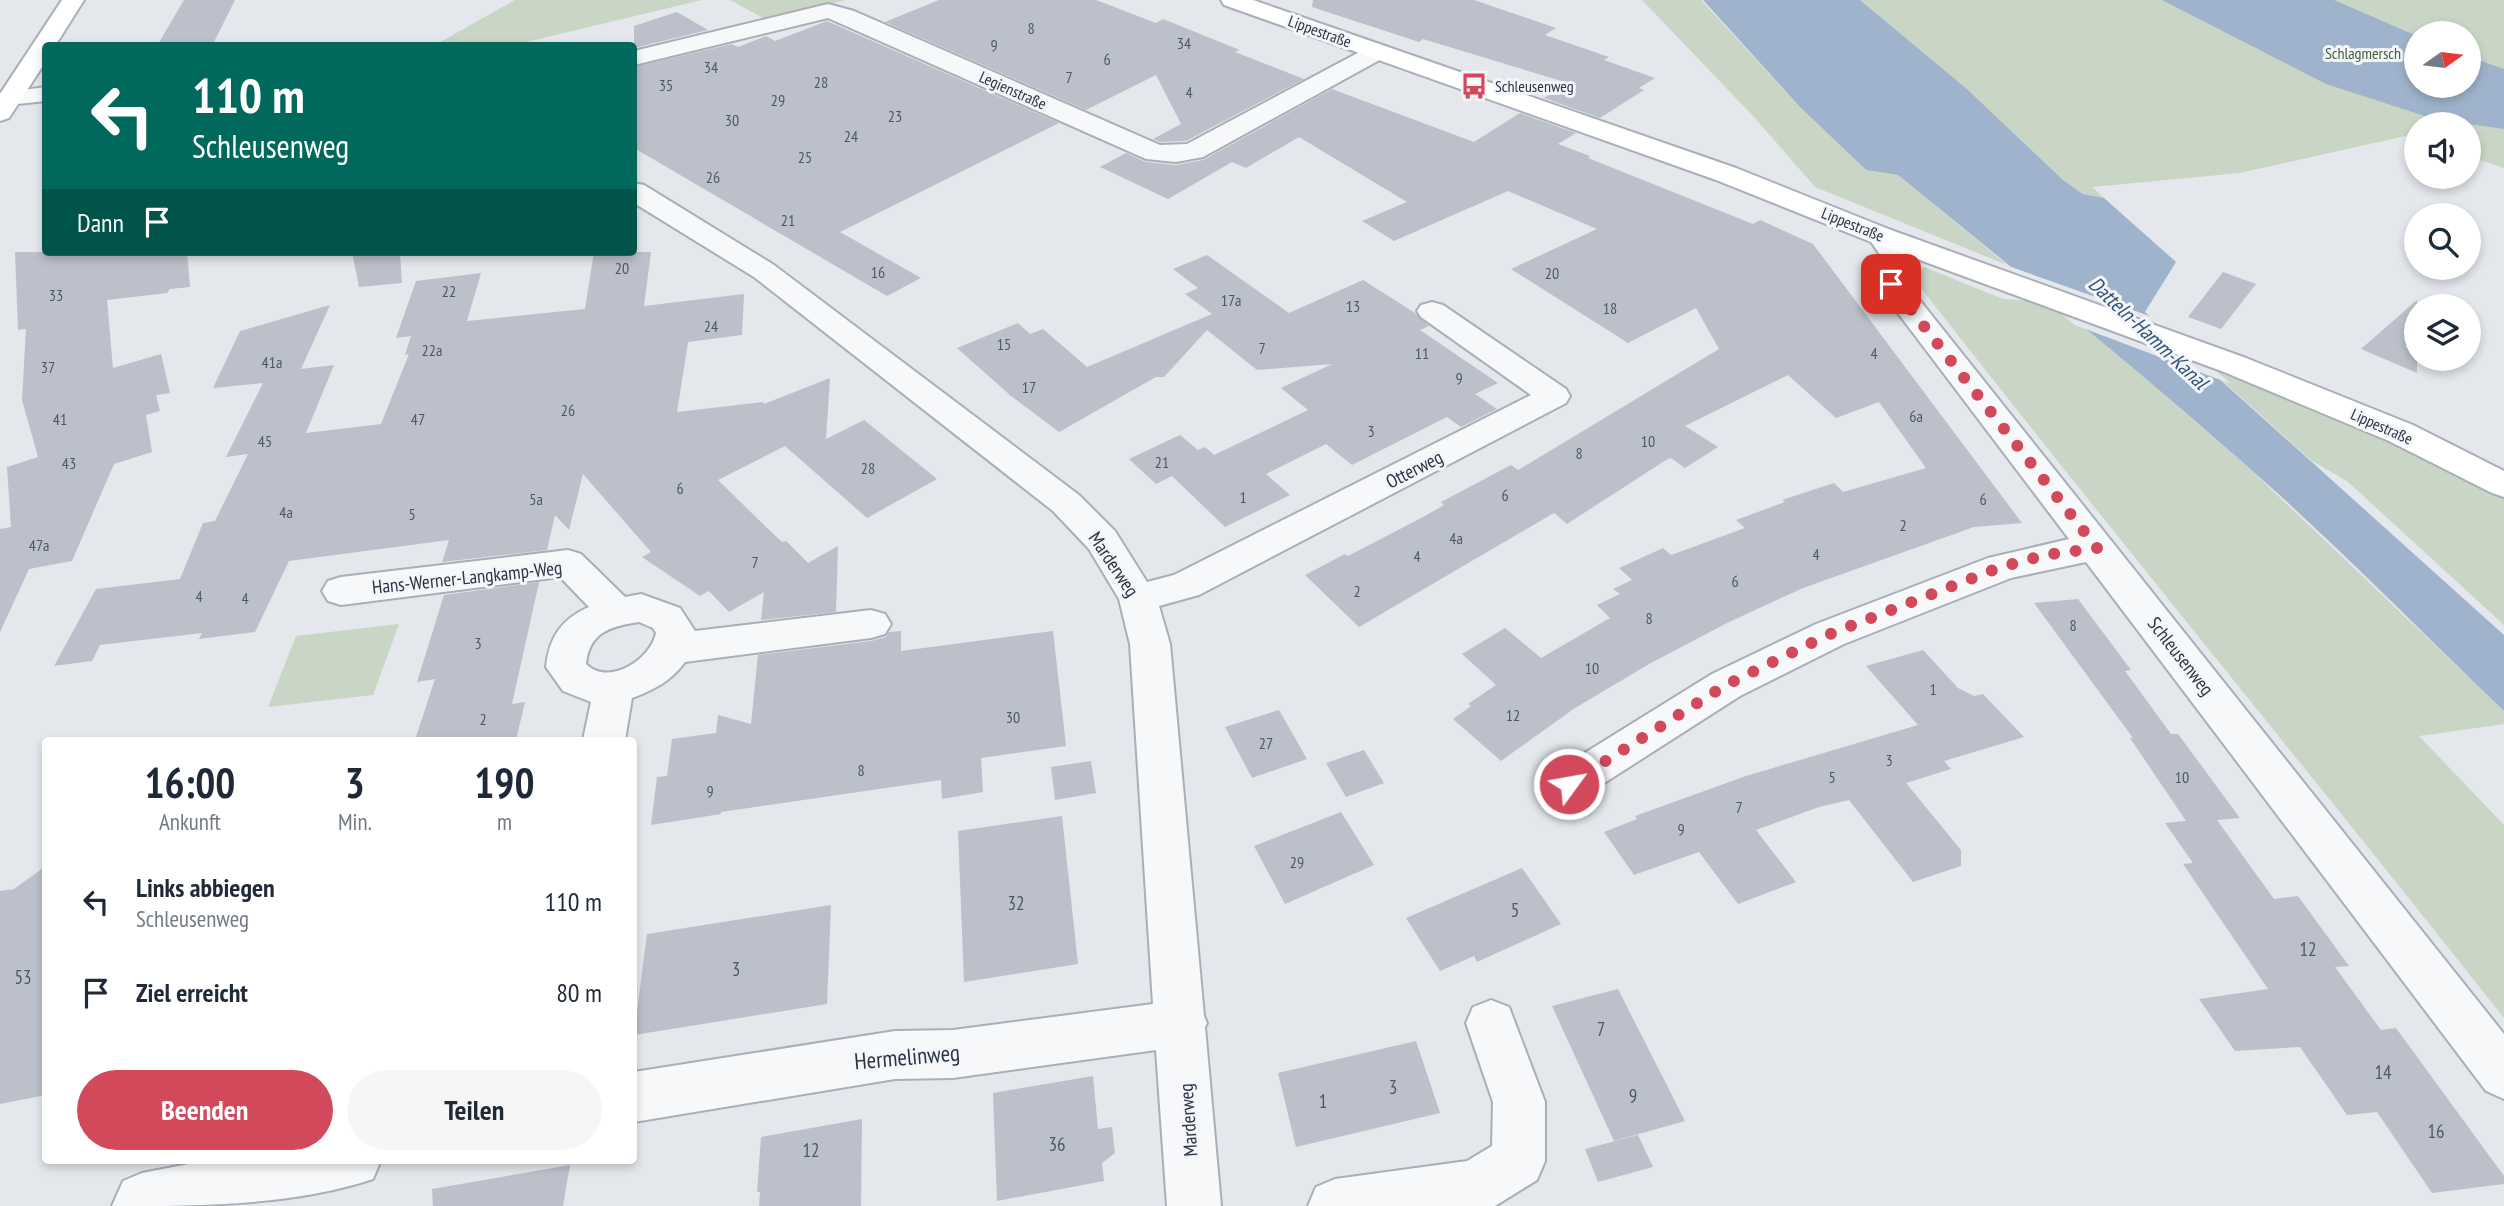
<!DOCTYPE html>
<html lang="de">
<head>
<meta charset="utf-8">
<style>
  :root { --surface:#fff; --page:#f6f6f7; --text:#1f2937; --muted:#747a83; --accent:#d1495b }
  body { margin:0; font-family:"PT Sans Narrow",sans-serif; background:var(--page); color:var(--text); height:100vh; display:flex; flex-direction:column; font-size:26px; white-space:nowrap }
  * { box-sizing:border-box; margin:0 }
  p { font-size:23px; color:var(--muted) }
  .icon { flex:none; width:38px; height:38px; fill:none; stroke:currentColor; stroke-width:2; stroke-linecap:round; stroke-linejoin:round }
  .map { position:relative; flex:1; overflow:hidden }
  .side { position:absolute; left:42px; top:737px; width:595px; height:427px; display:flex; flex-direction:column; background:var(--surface); border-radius:7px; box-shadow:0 4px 10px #0003 }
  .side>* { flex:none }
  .hud { position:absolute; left:42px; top:42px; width:595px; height:214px; border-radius:7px; box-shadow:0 4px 10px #0003; background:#00695c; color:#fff; overflow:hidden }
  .needle { width:46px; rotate:76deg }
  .tools { position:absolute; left:2404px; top:21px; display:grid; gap:14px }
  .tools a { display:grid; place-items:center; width:77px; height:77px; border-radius:50%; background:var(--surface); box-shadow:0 4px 10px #0003; font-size:35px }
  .pin { position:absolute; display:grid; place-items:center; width:60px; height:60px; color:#fff; margin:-30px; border-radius:14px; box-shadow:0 4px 10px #0006 }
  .me { position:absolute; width:77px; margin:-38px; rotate:58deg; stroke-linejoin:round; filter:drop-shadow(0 0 5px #0008) }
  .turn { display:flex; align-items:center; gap:24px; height:147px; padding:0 35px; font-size:32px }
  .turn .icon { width:91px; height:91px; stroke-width:2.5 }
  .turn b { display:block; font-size:49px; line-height:60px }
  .then { display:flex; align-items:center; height:66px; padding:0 35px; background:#0003; gap:14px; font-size:26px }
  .eta { display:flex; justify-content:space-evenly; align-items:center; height:119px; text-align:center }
  .eta b { font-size:42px; font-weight:700; line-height:49px }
  .action { display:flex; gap:14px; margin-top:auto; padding:14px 35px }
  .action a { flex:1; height:80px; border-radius:42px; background:var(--accent); color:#fff; font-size:28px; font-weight:700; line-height:80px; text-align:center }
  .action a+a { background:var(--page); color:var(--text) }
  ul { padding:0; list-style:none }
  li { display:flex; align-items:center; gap:21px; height:91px; padding:0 35px }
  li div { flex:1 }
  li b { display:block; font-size:26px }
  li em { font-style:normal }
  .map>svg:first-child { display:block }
  .green { fill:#c9d6c5; fill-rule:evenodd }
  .water { fill:#9fb4cc }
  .pier { fill:#e4e7ec }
  .building { fill:#bbc0ca }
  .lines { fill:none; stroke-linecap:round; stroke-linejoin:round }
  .street-casing { stroke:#a9aeb7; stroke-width:4 }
  .secondary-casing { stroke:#a9aeb7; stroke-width:4 }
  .street { fill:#f7f8fa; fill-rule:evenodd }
  .secondary { fill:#fff; fill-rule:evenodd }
  .route { stroke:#d1495b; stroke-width:12; stroke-dasharray:0 21.6 }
  .labels { text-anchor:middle; stroke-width:6; stroke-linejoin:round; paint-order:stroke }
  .number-label { font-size:16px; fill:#4f5766 }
  .far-street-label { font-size:16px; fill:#2b3445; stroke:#f4f6f9 }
  .far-park-label { font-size:16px; fill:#3f6138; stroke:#f4f6f9 }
  .far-poi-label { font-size:16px; fill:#2b3445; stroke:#f4f6f9; text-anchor:start }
  .street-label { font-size:19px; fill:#2b3445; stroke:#f4f6f9 }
  .near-number-label { font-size:19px; fill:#4f5766 }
  .water-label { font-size:21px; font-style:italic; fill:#34527a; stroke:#f4f6f9 }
  .near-street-label { font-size:23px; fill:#2b3445; stroke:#f4f6f9 }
</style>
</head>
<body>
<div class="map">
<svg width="2504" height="1206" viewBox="0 0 2504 1206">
  <rect width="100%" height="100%" fill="#e4e7ec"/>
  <g class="green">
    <path d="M515,0h187l-188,45h-79z"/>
    <path d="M730,0h116l-81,19z"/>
    <path d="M1642,0h59l99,107 66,63 32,5 109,90 -192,-78 -61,-70z"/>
    <path d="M1860,0h644v168l-35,-12v-32h-52v15l-12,-3 -165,37 -148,14 12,11 -21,-4 -20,-14 -96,-91zM2417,33h52v53h-52z"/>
    <path d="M1924,267l79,32 47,3 43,31 157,136 254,242v13l-85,12 85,89v193c-192,-243 -389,-482 -580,-726l-10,-16z"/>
    <path d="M2194,355l310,135v135l-157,-144 -35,-20z"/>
    <path d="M399,624l-26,71 -105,12 28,-71z"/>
  </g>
  <g class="water">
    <path d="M1703,0h157l107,89 96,91 20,14 21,4 72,64 -31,50 359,323v76c-85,-81 -168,-167 -256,-244 -114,-101 -232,-196 -350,-292l-32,-5 -66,-63z"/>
    <path d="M2162,0h172l83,36v50h52v-29l35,12v60l-70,-10 -108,-35z"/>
  </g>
  <path class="pier" d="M1997,262l161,57 73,65 -156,-59z"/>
  <g class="building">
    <path d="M184,0h51l-23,46h-55z"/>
    <path d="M939,0h157l60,23 7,-4 77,31 -5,2 69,27 -118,62 -26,1 -7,-3 28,-15 -25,-49 -70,35 -201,-88z"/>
    <path d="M1313,0h161l82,28 -11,7 64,22 -5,3 51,18 -16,10 5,2 -44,28 -56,-20 24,-15 -145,-44 -4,3 -107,-35z"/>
    <path d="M677,12l31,18 -74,18v-22z"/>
    <path d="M827,21l232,102 -219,109 81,46 -34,18 -253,-148v-81l98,-23 6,3 28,-11 9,5z"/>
    <path d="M1332,89l142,53 46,-29 56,20 -18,11 32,12 -2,2 165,66 7,-4 53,24 209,279 -48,4 -171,61 -76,35 -76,40 -76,45 -74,53 -48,-42 18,-13 -3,-2 28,-19 -34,-31 43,-26 36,30 69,-40 -13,-13 23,-11 -7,-5 19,-9 -13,-12 44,-20 8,7 74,-27 -9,-8 49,-18 -3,-2 52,-17 9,9 83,-24 -47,-66 -43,16 -48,-43 -103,51 33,21 -33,21 -14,-10 -5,2 -99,64 -13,-11 -195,114 -54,-52 40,-21 3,2 77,-40 19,-11 -3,-3 70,-37 7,5 201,-121 -23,-41 -68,35 -117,-74 86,-40 -89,-38 -114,50 -32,-20 45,-19 -108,-65 -53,31 -14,-6 -64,37 -68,-32 26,-14 20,9 30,3 27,-5z"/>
    <path d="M15,252h172l3,35 -20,2 -3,4 -60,7 6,68 48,-14 9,39 -14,2 4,16 -14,4 6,37 -38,12 -42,97 -43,8 -29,63v-103l11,-2 -4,-60 31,-10 -16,-57 4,-71 -8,1z"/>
    <path d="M352,252h48l2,31 -43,4z"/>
    <path d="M594,252h57l-7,54 100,-12 -2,41 -54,7 -11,70 86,-10 1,2 66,-26 -4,61 38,-19 73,59 -70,39 -82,-72 -67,34 47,46 17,16 4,-1 22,22 30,-17 -2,66 -75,8 3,-28 -35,20 -20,-21 -9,5 -58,-39 9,-5 -68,-78 -14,56 -14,-15 -8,35 -105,12 7,-22 -160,21 -34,71 -56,7 3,-6 -102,12 -8,16 -38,5 42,-77 84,-10 23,-56 12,-2 33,-67 -22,3 37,-74 -50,5 27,-57 90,-26 -29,64 33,-4 -28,68 75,-9 28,-70 -4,1 6,-19 -15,2 20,-57 65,-8 -14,48 118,-12z"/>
    <path d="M1207,255l82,58 74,-33 52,33 14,13 -9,4 78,53 -23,11 22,15 -36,18 -14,-10 -95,48 -26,-21 -60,30 24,21 -65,32 -53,-51 -16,8 -27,-25 51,-24 18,15 7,-3 9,8 94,-45 -27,-22 51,-24 -75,6 -50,-40 -43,47h-8l-97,55 -48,-36 -54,-48 61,-25 12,11 13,-5 44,38 125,-53 -27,-20 13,-6 -25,-19z"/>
    <path d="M2223,272l33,12 -35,45 -33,-12z"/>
    <path d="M2417,300v73l-56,-24z"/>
    <path d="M539,582l-27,122 13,-2 -9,38h-101l20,-61 -18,3 27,-87z"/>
    <path d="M2078,599l53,71 -6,1 46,63h7l62,84 -23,2 57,79 24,-3 51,70 -14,1 46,63 15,-2 108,148v8l-72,9 -55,-81 -30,3 -47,-68 -65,4 -36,-52 69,-10 -85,-125 10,-1 -28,-40 21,-2 -56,-83h3l-99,-135z"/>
    <path d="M901,631v20l152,-20 13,115 -85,12 2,34 -41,7 -1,-19 -220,32v2l-70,11 6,-48 10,-1 5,-37 44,-6 2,-18 33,9 7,-69 113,-14 15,-4 3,-5z"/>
    <path d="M1923,650l35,38 16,8 9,-2 41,43 -80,24 7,8 -45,14 55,67v16l-48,16 -64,-82 -30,7 -63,23 40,52 -58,22 -39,-52 -65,23 -30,-43 33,-13 -2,-3 111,-40 172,-51 -52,-59z"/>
    <path d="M1279,710l28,49 -55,19 -27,-51z"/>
    <path d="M1364,750l20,33 -38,14 -20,-34z"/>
    <path d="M1091,761l5,32 -41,7 -4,-33z"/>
    <path d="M1341,812l33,53 -89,39 -31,-58z"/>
    <path d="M1062,816l16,148 -114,18 -6,-151z"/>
    <path d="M46,866v229l-46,9v-213l14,-2z"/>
    <path d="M1522,868l39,56 -84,38 -3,-6 -34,15 -34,-53z"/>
    <path d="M831,905l-4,99 -193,31 13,-101z"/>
    <path d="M1618,989l67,132 -71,20 -62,-135z"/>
    <path d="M1416,1041l24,72 -144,34 -18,-74z"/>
    <path d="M1093,1076l5,53 14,-2 3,26 -13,10 2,18 -107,20 -4,-108z"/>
    <path d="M862,1119l-1,87h-102l1,-14h-3l4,-55z"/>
    <path d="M1638,1135l15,32 -55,15 -13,-33z"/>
    <path d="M570,1165l-7,41h-130l-1,-17z"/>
  </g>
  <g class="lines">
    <g class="street-casing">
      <g id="street">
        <path d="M828,4l26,7 306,134 27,-1 182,-97h16l4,5 -4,5 -182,100 -27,5 -30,-3 -318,-141 -194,47v-14z"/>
        <path d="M46,87v14l-38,4 -8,-2v-10z"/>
        <path d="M634,183l10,2 130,80 305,230 36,36 32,51 27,-7 357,-180 -110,-78 -4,-6 4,-6 11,-3 11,3 123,84 4,7 -4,7 -367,192 -40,11 11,38 34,372 3,7 -2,4 16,179h-54l-11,-156 -203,28 -58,1 -261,43v-50l261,-41 58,-1 200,-26 -23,-360 -11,-45 -30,-50 -36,-38 -299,-234 -120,-74z"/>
        <path d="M1881,227l10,3 24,32 -9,21 598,751v65l-18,-8 -400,-529 -75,16 -167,66 -104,52 -156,100 -15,6 -15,-6 -7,-12 7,-12 158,-98 104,-50 172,-66 81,-19 -193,-255 9,-22 -18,-26 4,-6z"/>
        <path d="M568,550l13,4 44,43 16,-3 39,14 15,23 176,-21 14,4 6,10 -6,10 -14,4 -186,24c-14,19 -31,28 -53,36l-7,42h-42l8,-38 -28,-11 -17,-24c3,-29 15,-48 43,-60l-29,-30 -219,28 -13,-4 -6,-10 6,-10 13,-4zM639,622l14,6 3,5c-5,26 -47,54 -70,31 3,-31 24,-38 53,-42z"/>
        <path d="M1491,1000l18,7 36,95v59l-8,19 -42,26h-187l8,-19 19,-8 132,-18 25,-15 1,-44 -27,-79 7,-16z"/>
        <path d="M209,1160h172l-8,19c-81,27 -176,27 -261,27l11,-25 19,-8z"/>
      </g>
    </g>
    <g class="secondary-casing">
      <g id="secondary">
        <path d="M62,0h22l-29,46h-9v15l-37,57 -9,3v-27z"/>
        <path d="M1221,0h32l483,168 155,62 355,128 167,67 91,46v26l-12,-4 -103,-52 -165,-69 -353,-130 -155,-62 -492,-175z"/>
      </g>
    </g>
    <use href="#street" class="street"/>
    <use href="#secondary" class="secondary"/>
  </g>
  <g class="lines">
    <path class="route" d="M1569,784l157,-99 104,-51 171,-67 44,-12 52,-7 -206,-264"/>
  </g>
  <defs>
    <g id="bus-bare" transform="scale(2.1)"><path d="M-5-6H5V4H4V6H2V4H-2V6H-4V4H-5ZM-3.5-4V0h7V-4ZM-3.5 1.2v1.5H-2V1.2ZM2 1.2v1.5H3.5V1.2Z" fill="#d1495b" stroke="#f4f6f9" stroke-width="2.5" paint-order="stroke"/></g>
  </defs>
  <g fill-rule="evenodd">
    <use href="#bus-bare" x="1474" y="86"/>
  </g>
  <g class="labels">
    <g class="number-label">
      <text x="1031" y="34">8</text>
      <text x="1184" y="49">34</text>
      <text x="994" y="51">9</text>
      <text x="1107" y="65">6</text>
      <text x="711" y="73">34</text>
      <text x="1069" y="83">7</text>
      <text x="821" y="88">28</text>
      <text x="666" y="91">35</text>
      <text x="1189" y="98">4</text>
      <text x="778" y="106">29</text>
      <text x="895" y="122">23</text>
      <text x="732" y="126">30</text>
      <text x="851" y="142">24</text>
      <text x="805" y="163">25</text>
      <text x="713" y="183">26</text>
      <text x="788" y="226">21</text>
      <text x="622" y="274">20</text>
      <text x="878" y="278">16</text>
      <text x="1552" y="279">20</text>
      <text x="449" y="297">22</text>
      <text x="56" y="301">33</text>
      <text x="1231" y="306">17a</text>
      <text x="1353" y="312">13</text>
      <text x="1610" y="314">18</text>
      <text x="711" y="332">24</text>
      <text x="1004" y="350">15</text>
      <text x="1262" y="354">7</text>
      <text x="432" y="356">22a</text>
      <text x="1422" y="359">11</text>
      <text x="1874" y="359">4</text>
      <text x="272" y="368">41a</text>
      <text x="48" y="373">37</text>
      <text x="1459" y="384">9</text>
      <text x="1029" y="393">17</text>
      <text x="568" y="416">26</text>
      <text x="1916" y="422">6a</text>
      <text x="60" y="425">41</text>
      <text x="418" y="425">47</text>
      <text x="1371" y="437">3</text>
      <text x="265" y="447">45</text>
      <text x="1648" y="447">10</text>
      <text x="1579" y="459">8</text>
      <text x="1162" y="468">21</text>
      <text x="69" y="469">43</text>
      <text x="868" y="474">28</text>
      <text x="680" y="494">6</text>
      <text x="1505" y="501">6</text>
      <text x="1243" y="503">1</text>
      <text x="536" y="505">5a</text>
      <text x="1983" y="505">6</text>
      <text x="286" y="518">4a</text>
      <text x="412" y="520">5</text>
      <text x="1903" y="531">2</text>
      <text x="1456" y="544">4a</text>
      <text x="39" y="551">47a</text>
      <text x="1816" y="560">4</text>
      <text x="1417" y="562">4</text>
      <text x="755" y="568">7</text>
      <text x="1735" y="587">6</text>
      <text x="1357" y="597">2</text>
      <text x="199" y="602">4</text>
      <text x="245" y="604">4</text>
      <text x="1649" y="624">8</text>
      <text x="2073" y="631">8</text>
      <text x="478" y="649">3</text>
      <text x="1592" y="674">10</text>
      <text x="1933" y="695">1</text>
      <text x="1513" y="721">12</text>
      <text x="1013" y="723">30</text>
      <text x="483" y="725">2</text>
      <text x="1266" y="749">27</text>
      <text x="1889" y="766">3</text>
      <text x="861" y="776">8</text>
      <text x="1832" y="783">5</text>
      <text x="2182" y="783">10</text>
      <text x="710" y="797">9</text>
      <text x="1739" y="813">7</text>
      <text x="1681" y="835">9</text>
      <text x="1297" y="868">29</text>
    </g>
    <g class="far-street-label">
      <text transform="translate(1320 31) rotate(20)" y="6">Lippestraße</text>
      <text transform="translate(1013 90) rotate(24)" y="6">Legienstraße</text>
      <text transform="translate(1853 224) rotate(22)" y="6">Lippestraße</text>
      <text transform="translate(2382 426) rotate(24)" y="6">Lippestraße</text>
    </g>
    <g class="far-park-label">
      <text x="2363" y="59">Schlagmersch</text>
    </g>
    <g class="far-poi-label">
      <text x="1495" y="92">Schleusenweg</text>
    </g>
    <g class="street-label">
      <text transform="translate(1414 469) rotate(-27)" y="7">Otterweg</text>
      <text transform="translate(1114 564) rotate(56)" y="7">Marderweg</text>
      <text transform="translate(467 577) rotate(-6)" y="7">Hans-Werner-Langkamp-Weg</text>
      <text transform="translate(2181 656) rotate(52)" y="7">Schleusenweg</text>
      <text transform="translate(1188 1120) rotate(-94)" y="7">Marderweg</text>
    </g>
    <g class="near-number-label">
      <text x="1016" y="910">32</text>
      <text x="1515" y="917">5</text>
      <text x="2308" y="956">12</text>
      <text x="736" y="976">3</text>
      <text x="23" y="984">53</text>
      <text x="1601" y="1036">7</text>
      <text x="2383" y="1079">14</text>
      <text x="1393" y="1094">3</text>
      <text x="1633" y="1103">9</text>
      <text x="1323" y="1108">1</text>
      <text x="2436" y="1138">16</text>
      <text x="1057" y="1151">36</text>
      <text x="811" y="1157">12</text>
    </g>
    <g class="water-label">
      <text transform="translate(2148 333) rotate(43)" y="7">Datteln-Hamm-Kanal</text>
    </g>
    <g class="near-street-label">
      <text transform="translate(907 1057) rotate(-5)" y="8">Hermelinweg</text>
    </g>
  </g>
</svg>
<div class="tools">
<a><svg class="needle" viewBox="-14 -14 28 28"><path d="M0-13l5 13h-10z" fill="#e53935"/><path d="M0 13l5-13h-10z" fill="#747a83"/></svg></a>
<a><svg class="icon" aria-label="sound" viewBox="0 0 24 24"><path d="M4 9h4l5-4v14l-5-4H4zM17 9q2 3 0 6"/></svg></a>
<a><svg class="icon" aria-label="search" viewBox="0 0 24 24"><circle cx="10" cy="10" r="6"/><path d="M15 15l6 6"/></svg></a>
<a><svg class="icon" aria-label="layers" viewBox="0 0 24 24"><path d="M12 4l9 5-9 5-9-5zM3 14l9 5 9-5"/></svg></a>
</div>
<div class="pin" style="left:1891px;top:284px;background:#d93025"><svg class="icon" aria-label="arrive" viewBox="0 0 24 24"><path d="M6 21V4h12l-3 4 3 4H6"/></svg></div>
<svg class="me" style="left:1569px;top:784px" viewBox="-20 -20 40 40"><circle r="17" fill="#d1495b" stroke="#fff" stroke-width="3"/><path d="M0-11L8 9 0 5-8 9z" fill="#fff"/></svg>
<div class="hud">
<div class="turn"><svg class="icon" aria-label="left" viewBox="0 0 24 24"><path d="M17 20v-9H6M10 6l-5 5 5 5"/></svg><div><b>110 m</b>Schleusenweg</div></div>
<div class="then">Dann<svg class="icon" aria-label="arrive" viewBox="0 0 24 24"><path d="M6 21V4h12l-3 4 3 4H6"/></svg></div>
</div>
<section class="side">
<div class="eta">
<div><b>16:00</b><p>Ankunft</p></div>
<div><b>3</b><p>Min.</p></div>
<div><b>190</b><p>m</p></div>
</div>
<ul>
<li><svg class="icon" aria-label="left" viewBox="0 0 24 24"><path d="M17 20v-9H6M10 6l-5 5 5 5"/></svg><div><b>Links abbiegen</b><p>Schleusenweg</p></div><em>110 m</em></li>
<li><svg class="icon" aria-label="arrive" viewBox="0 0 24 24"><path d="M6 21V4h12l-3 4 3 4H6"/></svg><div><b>Ziel erreicht</b></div><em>80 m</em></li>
</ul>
<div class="action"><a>Beenden</a><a>Teilen</a></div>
</section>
</div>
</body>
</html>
